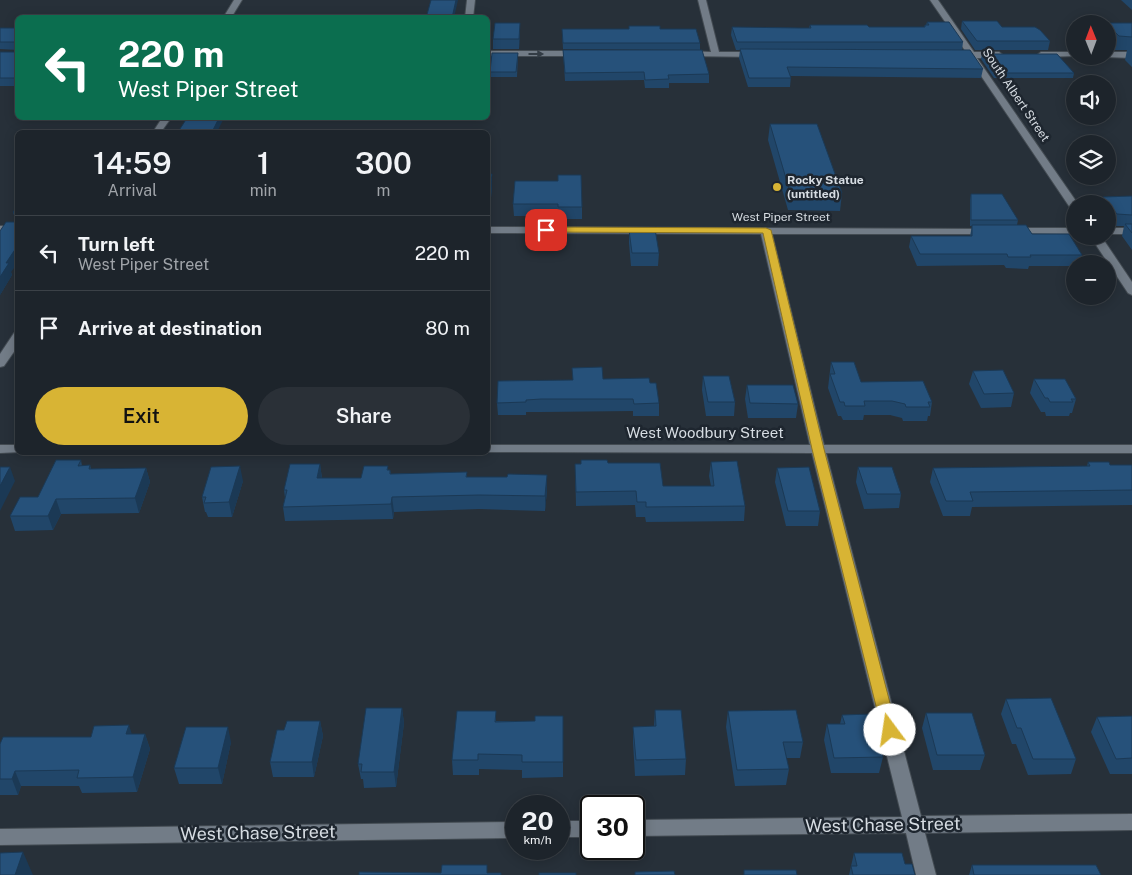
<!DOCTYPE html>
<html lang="en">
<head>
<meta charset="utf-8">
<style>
  :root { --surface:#1d242b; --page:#2a3037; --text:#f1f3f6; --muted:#a0a4a9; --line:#3b4147; --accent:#d8b434 }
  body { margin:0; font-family:"Public Sans",sans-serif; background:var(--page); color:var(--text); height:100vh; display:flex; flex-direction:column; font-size:19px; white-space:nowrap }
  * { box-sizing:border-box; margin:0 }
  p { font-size:16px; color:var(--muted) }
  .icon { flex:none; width:28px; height:28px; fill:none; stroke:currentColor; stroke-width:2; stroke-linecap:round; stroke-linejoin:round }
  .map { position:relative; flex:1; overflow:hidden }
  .details { position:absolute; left:15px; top:130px; width:475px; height:325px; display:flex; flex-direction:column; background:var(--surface); border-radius:8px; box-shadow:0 2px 12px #0003,0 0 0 1px var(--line) }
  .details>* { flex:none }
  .top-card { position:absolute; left:15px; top:15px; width:475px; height:105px; border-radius:8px; box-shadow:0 2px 12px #0003,0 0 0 1px var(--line); background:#0b6e4f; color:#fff; overflow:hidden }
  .needle { width:32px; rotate:359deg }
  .tools { position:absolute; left:1066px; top:15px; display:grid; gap:10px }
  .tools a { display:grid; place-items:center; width:50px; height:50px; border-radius:50%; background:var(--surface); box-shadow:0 2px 12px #0003,0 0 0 1px var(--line); font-size:25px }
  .speed { position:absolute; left:505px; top:795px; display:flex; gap:10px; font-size:25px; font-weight:700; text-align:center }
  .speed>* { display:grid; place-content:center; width:65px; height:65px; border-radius:50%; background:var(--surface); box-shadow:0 2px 12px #0003,0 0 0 1px var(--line); line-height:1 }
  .speed small { font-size:12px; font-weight:400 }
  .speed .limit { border:2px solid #111; border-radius:8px; background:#fff; color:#111 }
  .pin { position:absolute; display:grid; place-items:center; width:42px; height:42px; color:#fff; margin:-21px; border-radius:10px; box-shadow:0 2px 8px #0006 }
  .me { position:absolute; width:55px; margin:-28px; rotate:346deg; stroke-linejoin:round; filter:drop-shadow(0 0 4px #0008) }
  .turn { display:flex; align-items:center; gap:18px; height:105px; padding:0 20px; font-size:22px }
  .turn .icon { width:65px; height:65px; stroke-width:2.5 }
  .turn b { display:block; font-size:35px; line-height:42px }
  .eta { display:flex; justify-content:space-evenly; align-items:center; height:85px; text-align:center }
  .eta b { font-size:30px; font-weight:600; line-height:35px }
  .primary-button { display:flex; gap:10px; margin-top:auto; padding:10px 20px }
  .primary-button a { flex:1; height:58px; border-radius:30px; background:var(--accent); color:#111; font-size:20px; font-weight:600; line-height:58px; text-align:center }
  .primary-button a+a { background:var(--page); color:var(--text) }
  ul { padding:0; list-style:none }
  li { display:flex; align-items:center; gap:15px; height:75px; padding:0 20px; border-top:1px solid var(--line) }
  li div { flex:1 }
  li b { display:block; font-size:19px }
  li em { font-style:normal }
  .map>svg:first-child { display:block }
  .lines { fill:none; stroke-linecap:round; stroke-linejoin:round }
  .minor-casing { stroke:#434b52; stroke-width:2 }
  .minor { fill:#727c87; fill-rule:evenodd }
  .wall { fill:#214669 }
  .shaded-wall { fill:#1b3955 }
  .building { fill:#26517a; stroke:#1b3955 }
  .oneway { fill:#333c45 }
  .route { fill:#d8b434; stroke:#8c7522 }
  .poi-dot { fill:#d8b434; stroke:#1e262f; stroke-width:2 }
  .labels { text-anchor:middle; stroke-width:5; stroke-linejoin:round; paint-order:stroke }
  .far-street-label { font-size:12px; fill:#d6dce2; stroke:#1e262f }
  .far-poi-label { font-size:12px; font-weight:bold; fill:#d6dce2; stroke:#1e262f; text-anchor:start }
  .street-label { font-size:15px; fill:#d6dce2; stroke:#1e262f }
  .near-street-label { font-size:18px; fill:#d6dce2; stroke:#1e262f }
</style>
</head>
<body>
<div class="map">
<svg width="1132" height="875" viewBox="0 0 1132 875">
  <rect width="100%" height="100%" fill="#273039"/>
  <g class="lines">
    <g class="minor-casing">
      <g id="minor">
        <path d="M234,0h8l-11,18h-8z"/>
        <path d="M467,0h8l-2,18h-8z"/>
        <path d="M698,0h8l13,52h38l4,3 -1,2 -77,-1v-4l3,-1 25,1z"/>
        <path d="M930,0h8l36,52h25l4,3 -4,3h-22l101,146h-3v6l-4,-1 -102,-151h-13l-4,-3 4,-3h10z"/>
        <path d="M582,51l3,1v4h-97v-5z"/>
        <path d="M1041,52h34v4h3l-40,1 -1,-2z"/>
        <path d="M1108,52h24v6l-27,-1 3,-1z"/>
        <path d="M162,118h9l-10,14h-8z"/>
        <rect x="0" y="226" width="18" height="6"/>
        <path d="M488,227l505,2 1,2 -1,2 -4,1h-217l52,211h308v8h-306l95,363 211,-2v16l-207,3 11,42h-20l-10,-42 -272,3v-16l268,-3 -90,-364 -327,-1h3v-7h322l-49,-211 -273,-1z"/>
        <path d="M1011,228h64v6l-68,-1 -1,-2 1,-2z"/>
        <rect x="1108" y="228" width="24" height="6"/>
        <path d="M1090,236h11l31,46v13l-4,-2z"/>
        <path d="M18,332v14l-14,20 -4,1v-13l14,-21z"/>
        <path d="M0,445h18v7h3l-21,1z"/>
        <rect x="559" y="821" width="32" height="16"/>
        <path d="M516,822v16l-516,7v-16z"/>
      </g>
    </g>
    <use href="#minor" class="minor"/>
  </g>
  <g class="wall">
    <path d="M1121,0h11v10z"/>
    <path d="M962,21l40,6 48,14 -2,9h-73l-14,-21z"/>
    <path d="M927,22l36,20 -1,8 21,19 -2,9 -190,-2 -1,11h-42l-9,-29 1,-8h-4l-5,-15 1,-8 68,1h9l1,-3 59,2h55l1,-2h1z"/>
    <path d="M520,23v10l-1,16h-26v-10z"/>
    <path d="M1105,23h27v44l-7,-7 2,-10h-12l-7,-8v-18h-3z"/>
    <path d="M629,26l31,3 40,14v7l-137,-1 -1,-20h67z"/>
    <path d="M0,28h18v22l-18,-1z"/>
    <path d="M18,50v36h-18v-34h16z"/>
    <path d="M563,50l146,24v9h-40v5h-24l-1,-8 -79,1z"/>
    <path d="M518,53l-1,24h-27v-5z"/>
    <path d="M982,54l92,19 -1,5h-79l-13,-19z"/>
    <path d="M770,124l72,69 -2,18 -52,-1 -20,-70z"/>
    <path d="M488,174h4v12l-2,23h-2z"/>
    <path d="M515,181l67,26v12h-24v-3h-44l-1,-12z"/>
    <path d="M971,194l47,26 -1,5 15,9 50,21 -2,9h-5v2h-46l-1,3 -22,-1 -2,-3 -87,1 -8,-19 2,-11h59l2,-10h-2v-26z"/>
    <path d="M1132,196v54l-10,-14 2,-10h-10l-6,-8v-14h-7l2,-7z"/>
    <path d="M18,206l-7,66 1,3 -12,20 16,-73 -3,-10z"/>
    <path d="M629,230l30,23 -1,13h-27l-2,-23z"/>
    <path d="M831,362l30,20 71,20 -2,14h-2l-1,5h-24l-1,-3 -12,-3h-26l-1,5h-20l-2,-4h-3l-10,-28z"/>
    <path d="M973,371l41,22 -3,14 -30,1 -12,-24z"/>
    <path d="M703,376l32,26 -1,14h-28l-4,-26z"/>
    <path d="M603,379l47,4 9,20v13h-26v-5l-91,1h-16v3h-28l-1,-12z"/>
    <path d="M1034,379l42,20 -4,14h-2l-1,3h-23l-1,-4h-4l-11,-19z"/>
    <path d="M747,385l51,19 -2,14h-48l-3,-19z"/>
    <path d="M81,460l1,6 8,-1 1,4 55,-1 4,14 -11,31 -78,1 -8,16 -38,1 -5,-15 28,-19z"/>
    <path d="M711,462l34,44 -1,15 -98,1 -1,-5h-9l-1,-12 -59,1 -1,-42 33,-1 55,23h48l-2,-10z"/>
    <path d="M1088,462l22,3h22v40l-160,2 -2,9h-27l-13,-34 3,-14 154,-2z"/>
    <path d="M320,464l2,14h39l27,-12v4h2l1,4 76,-2v5l80,13 -2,21 -66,-2 -85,3 -1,7 -108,2 -2,-14 2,-9 -1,-8z"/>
    <path d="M858,467l43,27 -2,14 -35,1 -8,-27z"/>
    <path d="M777,468l43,43 -2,15h-32l-11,-44z"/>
    <path d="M243,481l-11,36h-24l-2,-5h-1l-3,-15z"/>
    <path d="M1006,699l70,60 -5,15 -43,1 -12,-31h-4l-11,-30z"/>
    <path d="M402,708l2,15 -8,64 -32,1 -1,-9h-2l-3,-15z"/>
    <path d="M655,710l31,49 -1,16 -50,1 -2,-34v-15l21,-1z"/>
    <path d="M496,711v10h39l28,-5v61l-41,1v-8l-43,-1v6h-26l-1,-15z"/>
    <path d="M728,711l75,31 -3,16h-14l3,11 -3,16 -51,1 -9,-59z"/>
    <path d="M926,713l59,42 -5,15h-47l-11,-42z"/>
    <path d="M842,715l41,42 -4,16h-48l-7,-33 3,-16h13z"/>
    <path d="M1132,716v58h-22l-19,-42 6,-15z"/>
    <path d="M320,721l3,15 -9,41h-41l-3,-15 14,-32z"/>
    <path d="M132,734h13l5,15 -13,43 -55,1 -3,-7h-58l-3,9h-18v-51z"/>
    <path d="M231,742l-9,42h-43l-5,-16z"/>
    <path d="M854,853l51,11 10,11h-66z"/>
    <path d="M972,865l129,10h-132z"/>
  </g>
  <g class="shaded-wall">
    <path d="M456,0h2l-4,18h-2z"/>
    <path d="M520,23v10l-1,16v-10z"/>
    <path d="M219,118h5l-7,14h-5z"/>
    <path d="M492,174v12l-2,23 -1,-12z"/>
    <path d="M18,245v18l-7,9 1,3 -12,20v-18l6,-14z"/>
    <path d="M320,464l2,15 -5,-1z"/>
    <path d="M240,466l3,15 -11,36 -3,-15z"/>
    <path d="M10,467l5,14 -15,30v-25z"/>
    <path d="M146,468l4,14 -11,31 -4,-15z"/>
    <path d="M547,475v15l-2,21v-15z"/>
    <path d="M392,497l2,15 -1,7 -2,-15z"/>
    <path d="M56,499l5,15 -8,16 -5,-14z"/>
    <path d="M402,708l2,15 -8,64 -2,-15z"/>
    <path d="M320,721l3,15 -9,41 -2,-15z"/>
    <path d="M129,725l5,16 -8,-7z"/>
    <path d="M228,727l3,15 -9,42 -4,-16z"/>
    <path d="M145,734l5,15 -13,43 -4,-15z"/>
    <path d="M15,771l6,15 -3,9 -6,-16z"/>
    <path d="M23,852l10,23h-18z"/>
  </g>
  <g class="building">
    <path d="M431,0h25l-4,18h-26z"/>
    <path d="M962,21h35l5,6h33l5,3 10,11h-73z"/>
    <path d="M927,22h22l14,20h-226l-5,-15 68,1h11l-1,-3h57l2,2h56v-2h4z"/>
    <path d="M495,23h25l-1,16h-26z"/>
    <path d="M1105,23h27v14l-13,-1 -11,-11v-1z"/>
    <path d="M629,26h31v3h36l4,14h-137l-1,-14h67z"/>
    <path d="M0,28h18v15l-1,-1h-17z"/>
    <path d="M740,49l230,1 13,19 -196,-2 4,11h-42z"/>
    <path d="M18,50v28h-18v-26h16z"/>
    <path d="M563,50h139l7,24 -41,1 1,4 -24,1 -1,-8 -79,1z"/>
    <path d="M492,53h26l-2,19h-26z"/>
    <path d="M982,54h75l17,19h-79z"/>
    <path d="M187,118h32l-7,14h-34z"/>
    <path d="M770,124h47l25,69 -52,-1z"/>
    <path d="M488,174h4l-3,23h-1z"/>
    <path d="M558,175h23l1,32h-24v-3h-45l2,-23h43z"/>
    <path d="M971,194h31l16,26h-47z"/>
    <path d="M1132,196v19l-15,-1 -14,-17z"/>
    <path d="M18,206v39l-12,18h3l-9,14v-46l6,-9h10l1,-8 -4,-2z"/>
    <path d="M1125,224h7v9z"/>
    <path d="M972,225h54l6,9h37l13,21h-52l1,2h-23l-1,-3h-87l-9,-18h61z"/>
    <path d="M655,229l4,24h-27l-3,-23z"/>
    <path d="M831,362h23l7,20 62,-1 9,21h-4l2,5h-24l-1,-3 -13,-3h-28l1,5h-20l-1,-4h-4l-10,-28h5z"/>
    <path d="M602,367l1,12 46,-1 1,5h6l3,20 -25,1 -1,-5h-92l-15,1v2l-29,1 1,-22 75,-1 -1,-12z"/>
    <path d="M1003,370l11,23 -30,1 -11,-23z"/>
    <path d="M703,376h26l6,26h-27z"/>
    <path d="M1034,379h31l11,20h-5l2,3h-23l-2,-4h-3z"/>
    <path d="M747,385h46l5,19 -48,-1z"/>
    <path d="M56,460h25l-3,6 12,-1 -1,4 57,-1 -11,30 -79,1 -8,17h-38l10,-19h18z"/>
    <path d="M581,460h26l1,3h52l3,23h51l-3,-24 26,-1 8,45 -99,1v-5h-9l-1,-11 -60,1 -1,-28h6z"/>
    <path d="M1088,462h21l1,3h22v25l-162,2 3,9h-27l-13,-33 157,-2z"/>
    <path d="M290,464h30l-3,14h44l3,-12h24l-1,4h3v4l77,-2 -1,5h41l1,-3 39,1 -2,21 -66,-1 -87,2 -1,7 -108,3 4,-17h-3z"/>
    <path d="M240,466l-11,36 -25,1 2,-6h-4l9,-30z"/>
    <path d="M0,467h10l-10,19z"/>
    <path d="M809,467l11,44h-32l-11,-43z"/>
    <path d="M858,467h34l9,27h-34z"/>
    <path d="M1051,698l25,61h-43l-12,-31h-4l-11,-29z"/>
    <path d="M366,708h36l-8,64h-33l1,-8h-4z"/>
    <path d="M655,710h26l5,49 -50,1 -3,-33 23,-1z"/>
    <path d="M796,710l7,32h-20l6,27 -52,1 -9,-59z"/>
    <path d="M457,711h39l-1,11 40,-1v-5h28v46h-41v-7l-44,-1v6h-26z"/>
    <path d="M926,713h46l13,42h-48z"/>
    <path d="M871,714l12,43 -49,1 -7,-34h18l-3,-9z"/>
    <path d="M1132,716v42l-16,1 -19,-42z"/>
    <path d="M287,721h33l-8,41h-42l7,-32h7z"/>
    <path d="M129,725l-3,9h19l-12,43 -56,1 2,-8 -64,1 -3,8h-12v-35l3,-7h88l3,-11z"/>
    <path d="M186,727h42l-10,41h-44z"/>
    <path d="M23,852l-8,23h-15v-22z"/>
    <path d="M854,853h48l3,11h7l3,11h-62l-2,-9h6z"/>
    <path d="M442,865h45v8h14v2h-142v-3l82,1z"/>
    <path d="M972,865h124l5,10h-127z"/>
    <path d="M744,870h52l1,5h-53z"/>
    <path d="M674,871l1,4h-40v-3z"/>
    <rect x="539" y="873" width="37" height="2"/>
  </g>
  <defs><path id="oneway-solid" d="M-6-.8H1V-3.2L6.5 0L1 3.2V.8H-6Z" transform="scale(1.25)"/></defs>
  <use class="oneway" href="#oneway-solid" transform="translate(536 54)"/>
  <path class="route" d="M546,227l220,1 5,2 53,219 73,281 -2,4 -5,2 -5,-2 -3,-4 -70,-281 -49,-216 -220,-1v-4z"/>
  <circle class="poi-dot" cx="777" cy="187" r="5"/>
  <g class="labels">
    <g class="far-street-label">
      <text transform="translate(1016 95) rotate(56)" y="4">South Albert Street</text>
      <text x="781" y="221">West Piper Street</text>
    </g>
    <g class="far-poi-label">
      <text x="787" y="184">Rocky Statue<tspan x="787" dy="14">(untitled)</tspan></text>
    </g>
    <g class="street-label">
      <text x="705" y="438">West Woodbury Street</text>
    </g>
    <g class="near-street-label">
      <text transform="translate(883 825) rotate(-1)" y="6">West Chase Street</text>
      <text transform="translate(258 833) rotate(-1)" y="6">West Chase Street</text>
    </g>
  </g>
</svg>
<div class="tools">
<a><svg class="needle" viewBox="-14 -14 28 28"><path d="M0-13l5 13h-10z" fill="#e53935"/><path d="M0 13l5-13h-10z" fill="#a0a4a9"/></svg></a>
<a><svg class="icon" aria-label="sound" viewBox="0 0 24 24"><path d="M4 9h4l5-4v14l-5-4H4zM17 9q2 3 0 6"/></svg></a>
<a><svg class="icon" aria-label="layers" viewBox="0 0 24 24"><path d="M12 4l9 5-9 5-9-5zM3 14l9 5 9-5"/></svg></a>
<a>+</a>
<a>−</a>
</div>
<div class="speed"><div>20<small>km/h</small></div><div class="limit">30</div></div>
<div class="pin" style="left:546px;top:230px;background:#d93025"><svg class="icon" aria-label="arrive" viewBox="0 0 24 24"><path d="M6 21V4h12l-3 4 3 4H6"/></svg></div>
<svg class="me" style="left:890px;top:730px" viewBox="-20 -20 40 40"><circle r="19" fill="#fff"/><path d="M0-13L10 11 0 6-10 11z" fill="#d8b434"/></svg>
<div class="top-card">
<div class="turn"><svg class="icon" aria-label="left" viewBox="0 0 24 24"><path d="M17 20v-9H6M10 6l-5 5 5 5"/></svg><div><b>220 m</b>West Piper Street</div></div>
</div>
<section class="details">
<div class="eta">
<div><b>14:59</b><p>Arrival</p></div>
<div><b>1</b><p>min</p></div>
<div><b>300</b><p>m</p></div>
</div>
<ul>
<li><svg class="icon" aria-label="left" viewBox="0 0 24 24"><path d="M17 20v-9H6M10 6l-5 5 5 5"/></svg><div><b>Turn left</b><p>West Piper Street</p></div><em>220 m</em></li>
<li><svg class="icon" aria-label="arrive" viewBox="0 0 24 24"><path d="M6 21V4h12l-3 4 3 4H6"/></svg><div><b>Arrive at destination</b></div><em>80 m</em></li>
</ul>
<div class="primary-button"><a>Exit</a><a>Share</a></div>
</section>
</div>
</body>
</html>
